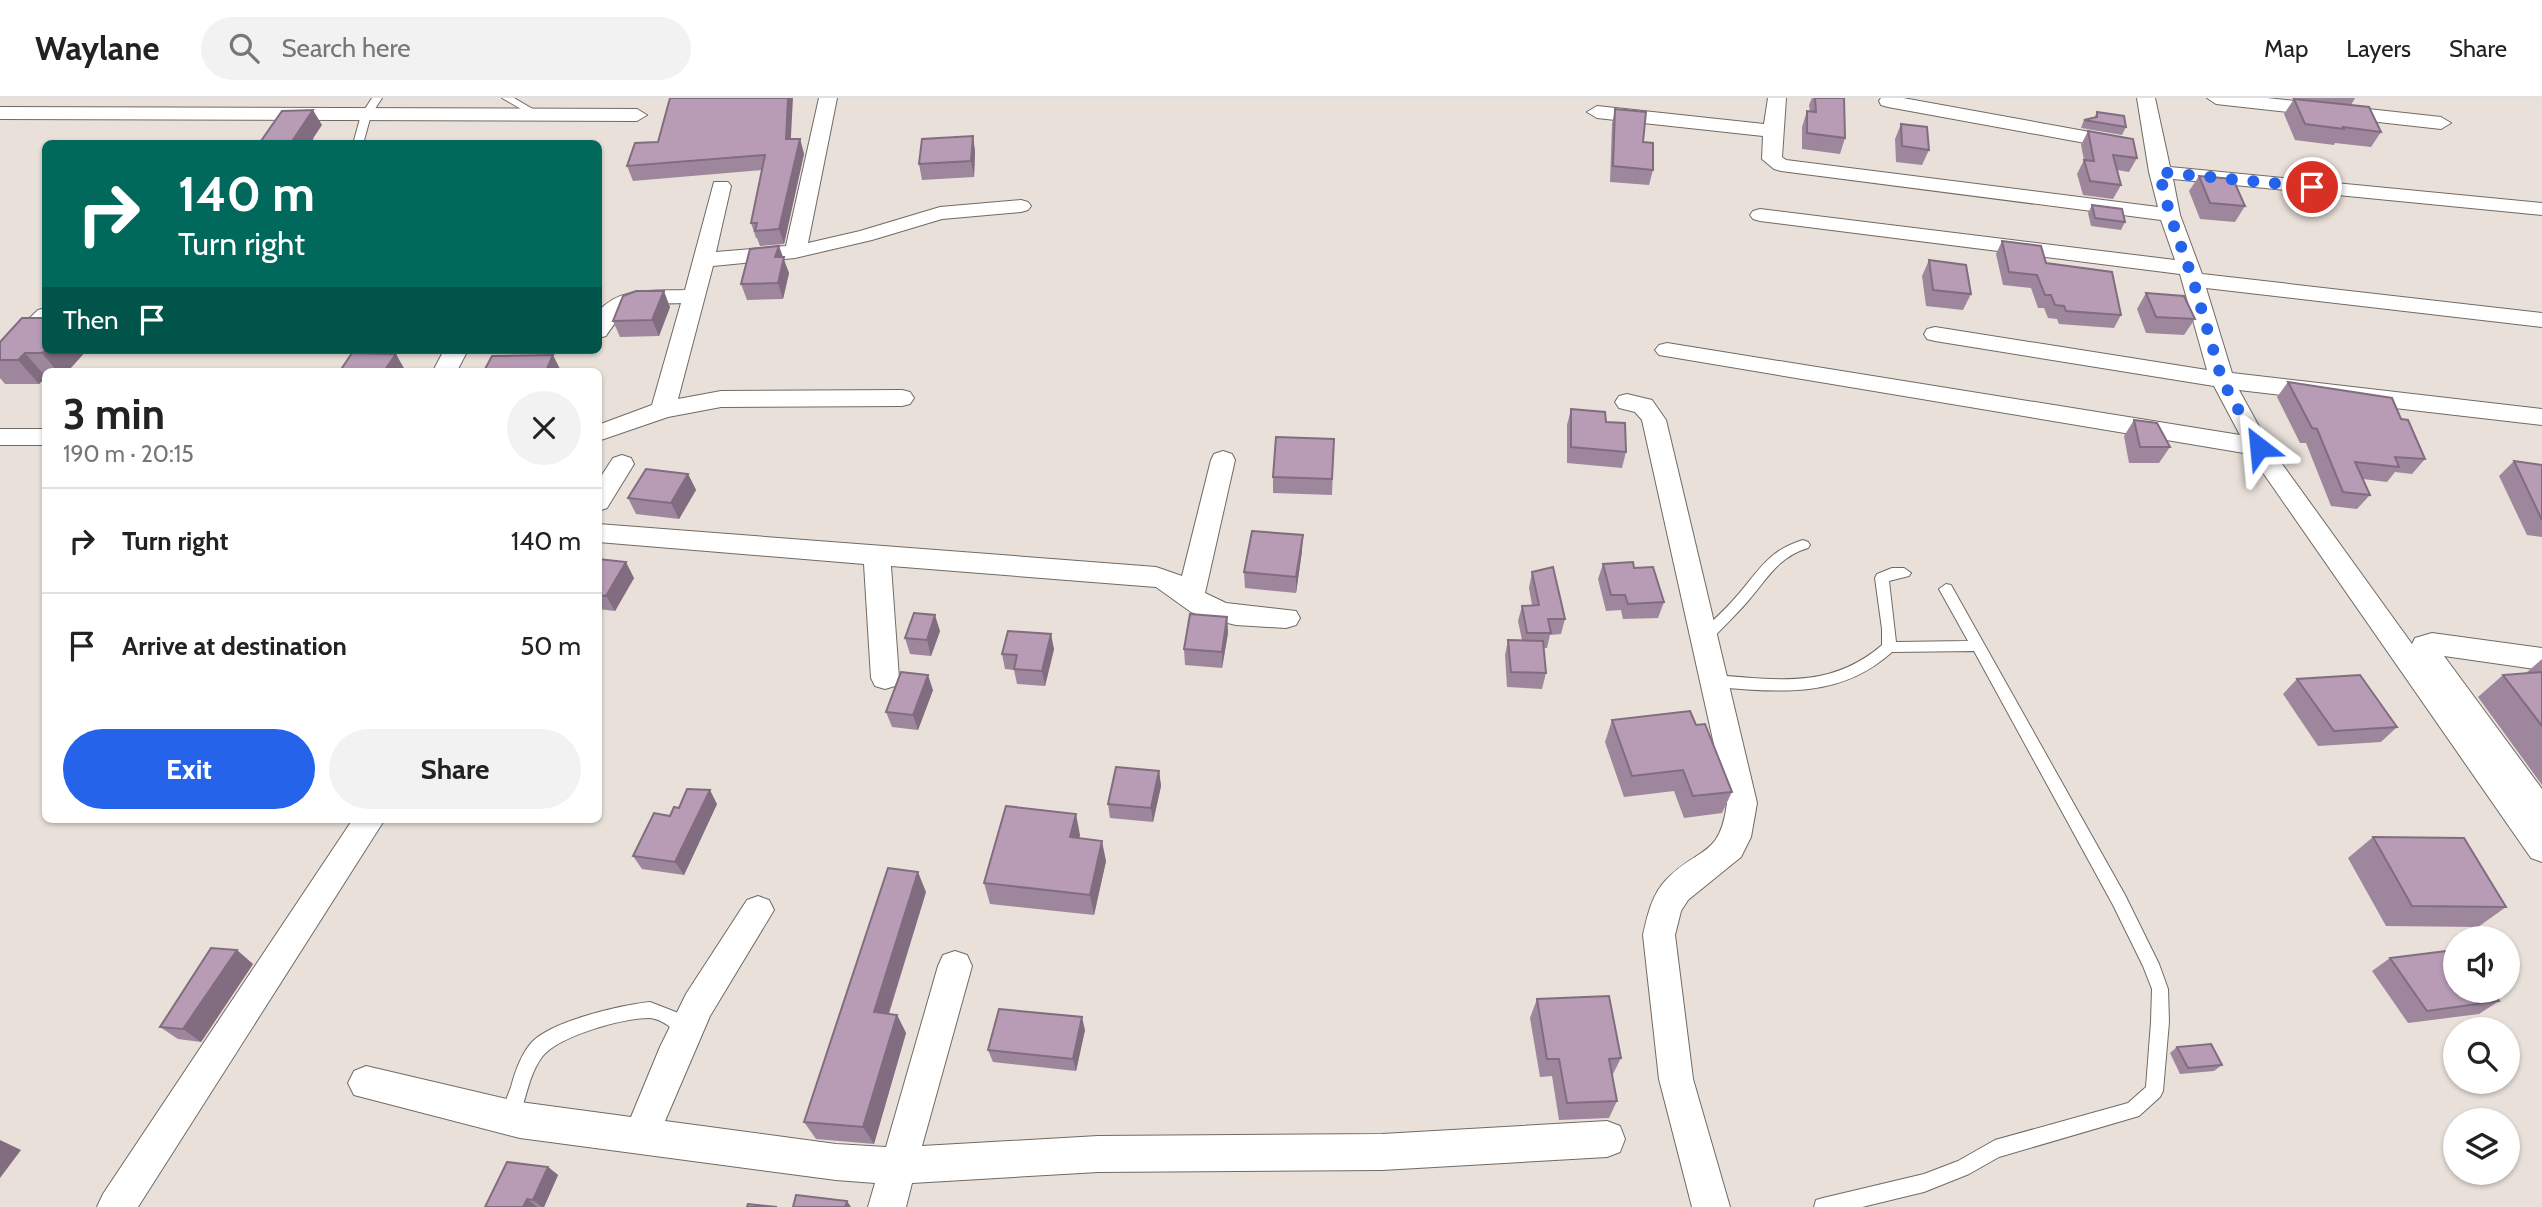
<!DOCTYPE html>
<html lang="en">
<head>
<meta charset="utf-8">
<style>
  :root { --surface:#fff; --page:#f2f2f2; --text:#222; --muted:#767676; --line:#e0e0e0; --accent:#2563eb }
  body { margin:0; font-family:Cabin,sans-serif; background:var(--page); color:var(--text); height:100vh; display:flex; flex-direction:column; font-size:26px; white-space:nowrap }
  * { box-sizing:border-box; margin:0 }
  p { font-size:23px; color:var(--muted) }
  .icon { flex:none; width:38px; height:38px; fill:none; stroke:currentColor; stroke-width:2; stroke-linecap:round; stroke-linejoin:round }
  .map { position:relative; flex:1; overflow:hidden }
  .panel { position:absolute; left:42px; top:270px; width:560px; height:455px; display:flex; flex-direction:column; background:var(--surface); border-radius:10px; box-shadow:0 2px 5px #0004 }
  .panel>* { flex:none }
  .hud { position:absolute; left:42px; top:42px; width:560px; height:214px; border-radius:10px; box-shadow:0 2px 5px #0004; background:#00695c; color:#fff; overflow:hidden }
  .buttons { position:absolute; left:2443px; top:828px; display:grid; gap:14px }
  .buttons a { display:grid; place-items:center; width:77px; height:77px; border-radius:50%; background:var(--surface); box-shadow:0 2px 5px #0004; font-size:35px }
  .pin { position:absolute; display:grid; place-items:center; width:60px; height:60px; color:#fff; margin:-30px; border:4px solid #fff; border-radius:50%; box-shadow:0 2px 7px #0007 }
  .me { position:absolute; width:77px; margin:-38px; rotate:331deg; stroke-linejoin:round; filter:drop-shadow(0 0 5px #0008) }
  .turn { display:flex; align-items:center; gap:24px; height:147px; padding:0 21px; font-size:32px }
  .turn .icon { width:91px; height:91px; stroke-width:2.5 }
  .turn b { display:block; font-size:49px; line-height:60px }
  .then { display:flex; align-items:center; height:66px; padding:0 21px; background:#0003; gap:14px; font-size:26px }
  .round { display:grid; place-items:center; flex:none; width:74px; height:74px; border-radius:37px; background:var(--page) }
  .summary { display:flex; align-items:center; justify-content:space-between; height:119px; padding:0 21px }
  h1 { font-size:42px; font-weight:800; line-height:52px }
  .action { display:flex; gap:14px; margin-top:auto; padding:14px 21px }
  .action a { flex:1; height:80px; border-radius:42px; background:var(--accent); color:#fff; font-size:28px; font-weight:800; line-height:80px; text-align:center }
  .action a+a { background:var(--page); color:var(--text) }
  ul { padding:0; list-style:none }
  li { display:flex; align-items:center; gap:21px; height:105px; padding:0 21px; border-top:2px solid var(--line) }
  li div { flex:1 }
  li b { display:block; font-size:26px }
  li em { font-style:normal }
  header { display:flex; align-items:center; gap:42px; box-sizing:border-box; height:98px; padding:0 35px; background:var(--surface); border-bottom:2px solid var(--line) }
  header strong { font-size:33px }
  nav { display:flex; gap:38px; margin-inline-start:auto; font-size:24px }
  .search { width:490px; height:63px; background:var(--page); display:flex; align-items:center; gap:18px; box-sizing:border-box; padding:0 24px; border-radius:38px; color:var(--muted); font-size:26px }
  .map>svg:first-child { display:block }
  .lines { fill:none; stroke-linecap:round; stroke-linejoin:round }
  .service-casing { stroke:#716a64; stroke-width:2 }
  .minor-casing { stroke:#716a64; stroke-width:2 }
  .service { fill:#fff; fill-rule:evenodd }
  .minor { fill:#fff; fill-rule:evenodd }
  .wall { fill:#9e869d }
  .shaded-wall { fill:#816d7f }
  .building { fill:#b89cb6; stroke:#816d7f; stroke-width:2 }
  .route { stroke:#2563eb; stroke-width:12; stroke-dasharray:0 21.6 }
</style>
</head>
<body>
<header>
<strong>Waylane</strong>
<div class="search"><svg class="icon" aria-label="search" viewBox="0 0 24 24"><circle cx="10" cy="10" r="6"/><path d="M15 15l6 6"/></svg>Search here</div>
<nav><a>Map</a><a>Layers</a><a>Share</a></nav>
</header>
<div class="map">
<svg width="2542" height="1109" viewBox="0 0 2542 1109">
  <rect width="100%" height="100%" fill="#e8e0d9"/>
  <g class="lines">
    <g class="service-casing">
      <g id="service">
        <path d="M372,0h10l-11,17 -8,29h-10l8,-29z"/>
        <path d="M502,0h12l29,17 -8,2z"/>
        <path d="M1803,442l5,2 2,3 -2,3c-30,9 -41,31 -60,53 -12,14 -26,27 -38,40h-10l-2,-4 2,-4c12,-12 25,-23 36,-36 23,-26 31,-46 67,-57z"/>
        <path d="M1892,470h12l7,5 -2,3 -20,5 7,61 72,-1 -29,-52 7,-5 5,1 174,310 34,69 9,25 1,33 -6,69 -3,6 -21,19 -140,41 -30,17 -45,18 -62,15h-48l2,-7 7,-2 101,-24 34,-13 37,-21 133,-37 18,-16 5,-65 1,-33 -9,-23 -30,-61 -139,-254 -82,1c-52,47 -112,40 -177,35l-5,-2 -2,-4 2,-4 5,-2c63,5 116,14 167,-30v-16l-7,-51 2,-4z"/>
        <path d="M650,904l31,12 11,21 -3,6 -6,2 -6,-2 -8,-15c-6,-4 -13,-8 -20,-8 -26,0 -91,18 -107,39 -14,19 -16,44 -25,66l-6,3 -6,-3c-5,-11 2,-25 6,-36 4,-15 10,-33 21,-45 20,-21 89,-37 118,-40z"/>
      </g>
    </g>
    <g class="minor-casing">
      <g id="minor">
        <path d="M819,0h18l-29,145 52,-12 80,-24 81,-7 7,2 3,4 -3,4 -7,2 -79,7 -70,21 -77,18 -82,8 -35,133 43,-8 181,-1 8,2 4,6 -4,6 -8,2 -181,1 -53,10 -70,24v-16l54,-20 29,-102c-42,2 -50,-5 -75,33l-8,2v-26c21,-26 57,-21 87,-22l29,-108h14l3,4 -15,66 70,-6z"/>
        <path d="M1768,0h18l-4,59 4,3 372,47 -9,-35 -12,-74h18l15,69 372,36v12l-369,-36 7,36 22,59 340,39v14l-336,-39 26,85 310,36v16l-303,-35 33,60 140,194 3,-6 17,-5 110,15v22l-98,-14 98,133v73l-11,-4 -281,-404 -591,-99 -4,-5 4,-5 8,-2 573,92 -26,-49 -279,-45 -8,-2 -3,-5 3,-5 8,-2 272,43 -27,-96 -420,-53 -7,-2 -3,-4 3,-4 7,-2 415,51 -14,-40 -380,-49 -7,-2 -12,-10 1,-23 -166,-18 -10,-6 10,-6 167,18z"/>
        <path d="M1881,0h22l220,40 10,6 -10,6 -235,-43 -7,-2 -2,-4z"/>
        <path d="M2207,0h60l174,19 10,6 -10,6 -225,-25z"/>
        <path d="M0,9l637,2 10,6 -10,6 -637,-2z"/>
        <path d="M46,210v20l-38,36 -8,2v-20l38,-36z"/>
        <path d="M444,252h24l-11,21h-24z"/>
        <path d="M1627,296l25,6 14,20 91,383 -6,34 -10,20 -53,43 -7,11 -6,24 18,144 37,128h-38l-33,-128 -16,-144c4,-18 9,-41 23,-55 32,-34 54,-21 61,-77l-85,-383 -7,-8 -16,-4 -4,-6 4,-6z"/>
        <rect x="0" y="331" width="46" height="16"/>
        <path d="M1223,353l9,3 3,6 -30,133 21,10 70,8 4,7 -4,7 -10,3 -50,-3 -29,-7 -16,-6 -35,-25 -265,-21 8,112 -4,8 -10,3 -10,-3 -4,-8 -7,-114 -266,-22v-18l558,43 26,9 29,-116 3,-6z"/>
        <path d="M622,357l9,3 3,6 -27,44 -9,3v-30l15,-23z"/>
        <path d="M353,721h32l-247,388h-41l6,-13z"/>
        <path d="M758,798l11,4 5,10 -64,106 -45,105 171,23 50,3 52,-181 5,-11 12,-4 12,4 5,11 -50,180 176,-10 284,-2 225,-13 13,5 5,13 -5,13 -13,5 -225,13 -284,2 -186,11 -6,24h-38l7,-24 -39,-3 -316,-42 -166,-43 -6,-12 6,-12 12,-5 154,36 111,15 29,-70 26,-53 61,-94z"/>
      </g>
    </g>
    <use href="#service" class="service"/>
    <use href="#minor" class="minor"/>
  </g>
  <g class="wall">
    <path d="M1812,0h32l1,40 -5,16 -38,-5v-22l5,-16 3,1 -1,-7z"/>
    <path d="M2291,0h64l-4,7z"/>
    <path d="M2294,1l87,33 -10,15 -36,-4 -1,2 -39,-5 -11,-26z"/>
    <path d="M1615,11l28,33 10,28 -4,15 -39,-3 2,-58z"/>
    <path d="M2097,14l29,15 -4,8 -41,-7 3,-8 10,-2z"/>
    <path d="M1901,26l28,26 -7,15 -26,-3 -1,-23z"/>
    <path d="M2088,33l49,27 -8,14 -12,-2 4,15 -8,14 -30,-4 -6,-21 7,-14 -3,-15z"/>
    <path d="M973,38l2,16 -1,25 -52,3 -3,-16z"/>
    <path d="M791,41h9l4,15 -20,90 -24,2 -3,-8h-1l-5,-15 11,-53 -129,11 -6,-15z"/>
    <path d="M2199,78l46,30 -10,16 -35,-3 -11,-28z"/>
    <path d="M2092,107l33,17 -4,8 -30,-4 -3,-13z"/>
    <path d="M2002,143l44,22 75,52 -7,13 -55,-4 -2,-5 -9,-1 -4,-10h-6l-7,-20 -28,-3 -7,-31z"/>
    <path d="M782,159l7,16 -6,26 -36,1 -6,-16z"/>
    <path d="M1929,162l42,34 -8,16 -37,-4 -4,-30z"/>
    <path d="M2146,195l49,26 -11,16 -38,-2 -9,-24z"/>
    <path d="M670,209l-11,29 -39,1 -7,-16z"/>
    <path d="M0,244l46,8h41l-19,21h-22v6l-7,7h-34l-5,-6z"/>
    <path d="M2288,284l113,37 24,40 -13,15 -17,-2 -8,10 -24,-3 7,16 -13,14 -26,-3 -25,-63h-6l-23,-46z"/>
    <path d="M1571,311l35,13 20,30 -4,16 -55,-5v-38z"/>
    <path d="M2134,322l36,27 -11,16h-30l-5,-27z"/>
    <path d="M1334,341l-2,56 -59,-2v-16z"/>
    <path d="M2514,363l28,4v72l-15,-2 -28,-59z"/>
    <path d="M688,376l8,16 -17,29 -43,-5 -8,-16z"/>
    <path d="M1302,453l-6,42 -51,-5 -1,-16z"/>
    <path d="M598,461l36,19 -19,33 -17,-2z"/>
    <path d="M1603,466l31,4 30,34 -6,16 -35,1 -2,-9 -15,1 -8,-32z"/>
    <path d="M1532,474l33,47 -4,15 -11,1 -3,13h-3l2,25 -4,16 -35,-2 -2,-32 3,-15h14l-4,-19 4,-15 10,-1 -3,-17z"/>
    <path d="M1227,519l1,16 -6,35 -37,-3 -1,-16z"/>
    <path d="M940,533l-9,25 -21,-2 -5,-16z"/>
    <path d="M1054,551l-9,37 -28,-2 -3,-14 -9,-1 -3,-15z"/>
    <path d="M2542,561v126l-64,-88 25,-22 23,-2z"/>
    <path d="M2297,581l100,48 -16,15 -63,4 -35,-52z"/>
    <path d="M933,592l-15,40 -26,-3 -6,-15z"/>
    <path d="M1612,622l84,5 36,67 -10,21 -38,5 -10,-27 -50,6 -19,-55z"/>
    <path d="M1159,673l2,15 -8,36 -43,-4 -2,-14z"/>
    <path d="M717,706l-33,71 -42,-6 -9,-13 46,-48z"/>
    <path d="M1080,737l-1,3 27,23 -12,54 -104,-11 -6,-21z"/>
    <path d="M2373,739l133,70 -28,20 -92,-1 -38,-68z"/>
    <path d="M926,794l-37,122 8,1 9,18 -32,111 -58,-5 -12,-17z"/>
    <path d="M2390,860l109,43 -20,13 -71,9 -36,-52z"/>
    <path d="M253,866l-52,78 -23,-3 -18,-12z"/>
    <path d="M1537,901l84,59 -9,18 5,25 -8,17 -50,2 -7,-44 -12,1 -10,-59z"/>
    <path d="M1085,932l-9,41 -83,-9 -5,-12z"/>
    <path d="M2177,949l45,18 -8,6 -34,3 -10,-21z"/>
    <path d="M548,1069l10,8 -14,32h-59z"/>
  </g>
  <g class="shaded-wall">
    <path d="M788,0h5l-3,56 -4,-15z"/>
    <path d="M313,12l9,15 -10,15 2,4h-18l-3,-4z"/>
    <path d="M973,38l2,16 -1,25 -3,-16z"/>
    <path d="M800,41l4,15 -20,90 -5,-15z"/>
    <path d="M779,148l10,27 -6,26 -5,-16 -3,-26z"/>
    <path d="M664,193l6,16 -11,29 -7,-16z"/>
    <path d="M46,252h41l-19,21h-11l-15,-18z"/>
    <path d="M25,255l21,24 -7,7 -21,-24z"/>
    <path d="M396,256l9,16v1h-21z"/>
    <path d="M553,257l8,16h-15z"/>
    <path d="M688,376l8,16 -17,29 -8,-16z"/>
    <path d="M1303,437l-1,16 -6,42v-16z"/>
    <path d="M626,464l8,16 -19,33 -9,-15z"/>
    <path d="M935,517l5,16 -9,25 -4,-16z"/>
    <path d="M1227,519l1,16 -6,35v-16z"/>
    <path d="M1051,536l3,15 -9,37 -3,-15z"/>
    <path d="M928,577l5,15 -15,40 -5,-15z"/>
    <path d="M1159,673l2,15 -8,36 -2,-14z"/>
    <path d="M710,692l7,14 -33,71 -9,-13z"/>
    <path d="M1076,716l4,21 -6,23 -4,-21z"/>
    <path d="M1102,743l4,20 -12,54 -4,-20z"/>
    <path d="M918,774l8,20 -43,139 -9,-19z"/>
    <path d="M237,852l16,14 -52,78 -18,-13z"/>
    <path d="M897,917l9,18 -32,111 -11,-17z"/>
    <path d="M1082,919l3,13 -9,41 -3,-12z"/>
    <path d="M0,1042l21,10 -21,28z"/>
    <path d="M548,1069l10,8 -14,32h-2l-9,-7z"/>
    <path d="M527,1101l10,8h-14z"/>
    <path d="M847,1103l4,6h-6z"/>
  </g>
  <g class="building">
    <path d="M670,0h118l-2,41h14l-21,90 -24,2 2,-8h-6l14,-68 -138,11 8,-23 23,-1z"/>
    <path d="M1815,0h29l1,40 -38,-5v-22l9,1z"/>
    <path d="M2294,1l75,8 12,25 -38,-5 1,2 -39,-5z"/>
    <path d="M1615,11l31,3 -3,30 10,1v27l-40,-4z"/>
    <path d="M313,12l-20,30 19,-1 -3,5h-45l2,-3h-5l21,-30z"/>
    <path d="M2097,14l27,4 2,11 -42,-7 13,-3z"/>
    <path d="M1901,26l26,3 2,23 -27,-4z"/>
    <path d="M2088,33l45,8 4,19 -24,-3 8,30 -31,-4 -6,-21 10,1z"/>
    <path d="M973,38l-2,25 -52,3 3,-25z"/>
    <path d="M2199,78l34,3 12,27 -35,-3z"/>
    <path d="M2092,107l30,4 3,13 -30,-4z"/>
    <path d="M2002,143l39,5 5,17 66,9 9,43 -55,-4 -2,-5 -9,-1 -4,-10h-6l-8,-20 -28,-3z"/>
    <path d="M779,148l-4,11h9l-6,26 -37,1 9,-35z"/>
    <path d="M1929,162l37,5 5,29 -38,-4z"/>
    <path d="M636,193h28l-12,29 -39,1 10,-25z"/>
    <path d="M2146,195l38,3 11,23 -39,-2z"/>
    <path d="M22,220h24v32l-4,3h-17l-7,7h-18v-18z"/>
    <path d="M352,255l44,1 -12,17h-44z"/>
    <path d="M553,257l-7,16h-62l8,-15z"/>
    <path d="M2288,284l104,16 9,21 7,1 17,39 -30,-2 4,10 -44,-5 15,33 -27,-3 -26,-63 -5,-1z"/>
    <path d="M1571,311l34,3 1,10 19,1 1,29 -55,-5z"/>
    <path d="M2134,322l23,3 13,24h-30z"/>
    <path d="M1276,339l58,2 -2,40 -59,-2z"/>
    <path d="M2514,363l28,4v55z"/>
    <path d="M646,371l42,5 -17,29 -43,-5z"/>
    <path d="M1252,433l51,4 -7,42 -52,-5z"/>
    <path d="M598,461l28,3 -20,34 -8,-1z"/>
    <path d="M1633,464l1,6 19,-1 11,35 -36,2 -3,-9h-14l-8,-31z"/>
    <path d="M1553,469l12,52h-17l3,14h-24l-5,-27 17,-1 -7,-33z"/>
    <path d="M914,515l21,2 -8,25 -22,-2z"/>
    <path d="M1190,516l37,3 -5,35 -38,-3z"/>
    <path d="M1008,533l43,3 -9,37 -28,-2 3,-14 -15,-1z"/>
    <path d="M1508,542l35,1 3,32 -35,-1z"/>
    <path d="M901,574l27,3 -15,40 -27,-3z"/>
    <path d="M2542,574v54l-39,-51z"/>
    <path d="M2360,577l37,52 -63,4 -37,-52z"/>
    <path d="M1690,613l6,14 9,-1 27,68 -39,4 -10,-26 -51,6 -20,-56z"/>
    <path d="M1116,669l43,4 -8,37 -43,-4z"/>
    <path d="M687,691l23,1 -35,72 -42,-6 21,-43 16,3 4,-9 5,1z"/>
    <path d="M1006,708l70,8 -6,23 32,4 -12,54 -106,-12z"/>
    <path d="M2373,739l91,1 42,69 -94,-1z"/>
    <path d="M888,770l30,4 -44,140 23,3 -34,112 -59,-5z"/>
    <path d="M211,850l26,2 -54,79 -23,-2z"/>
    <path d="M2455,852v40h36l8,11 -72,10 -37,-53z"/>
    <path d="M1609,898l12,62 -12,1 8,42 -50,2 -8,-44h-12l-10,-60z"/>
    <path d="M999,911l83,8 -9,42 -85,-9z"/>
    <path d="M2211,946l11,21 -34,3 -11,-21z"/>
    <path d="M507,1064l41,5 -15,33 -6,-1 -4,8h-38z"/>
    <path d="M796,1097l51,6 -2,6h-52z"/>
    <path d="M748,1106l29,3h-30z"/>
  </g>
  <g class="lines">
    <path class="route" d="M2259,349l-37,-67 -29,-100 -23,-65 -11,-43 153,15"/>
  </g>
</svg>
<div class="buttons">
<a><svg class="icon" aria-label="sound" viewBox="0 0 24 24"><path d="M4 9h4l5-4v14l-5-4H4zM17 9q2 3 0 6"/></svg></a>
<a><svg class="icon" aria-label="search" viewBox="0 0 24 24"><circle cx="10" cy="10" r="6"/><path d="M15 15l6 6"/></svg></a>
<a><svg class="icon" aria-label="layers" viewBox="0 0 24 24"><path d="M12 4l9 5-9 5-9-5zM3 14l9 5 9-5"/></svg></a>
</div>
<div class="pin" style="left:2312px;top:89px;background:#d93025"><svg class="icon" aria-label="arrive" viewBox="0 0 24 24"><path d="M6 21V4h12l-3 4 3 4H6"/></svg></div>
<svg class="me" style="left:2259px;top:349px" viewBox="-20 -20 40 40"><path d="M0-17L14 15 0 8-14 15z" fill="#2563eb" stroke="#fff" stroke-width="4"/></svg>
<div class="hud">
<div class="turn"><svg class="icon" aria-label="right" viewBox="0 0 24 24"><path d="M7 20v-9h11M14 6l5 5-5 5"/></svg><div><b>140 m</b>Turn right</div></div>
<div class="then">Then<svg class="icon" aria-label="arrive" viewBox="0 0 24 24"><path d="M6 21V4h12l-3 4 3 4H6"/></svg></div>
</div>
<section class="panel">
<div class="summary"><div><h1>3 min</h1><p>190 m · 20:15</p></div><a class="round"><svg class="icon" aria-label="close" viewBox="0 0 24 24"><path d="M6 6l12 12M18 6L6 18"/></svg></a></div>
<ul>
<li><svg class="icon" aria-label="right" viewBox="0 0 24 24"><path d="M7 20v-9h11M14 6l5 5-5 5"/></svg><div><b>Turn right</b></div><em>140 m</em></li>
<li><svg class="icon" aria-label="arrive" viewBox="0 0 24 24"><path d="M6 21V4h12l-3 4 3 4H6"/></svg><div><b>Arrive at destination</b></div><em>50 m</em></li>
</ul>
<div class="action"><a>Exit</a><a>Share</a></div>
</section>
</div>
</body>
</html>
